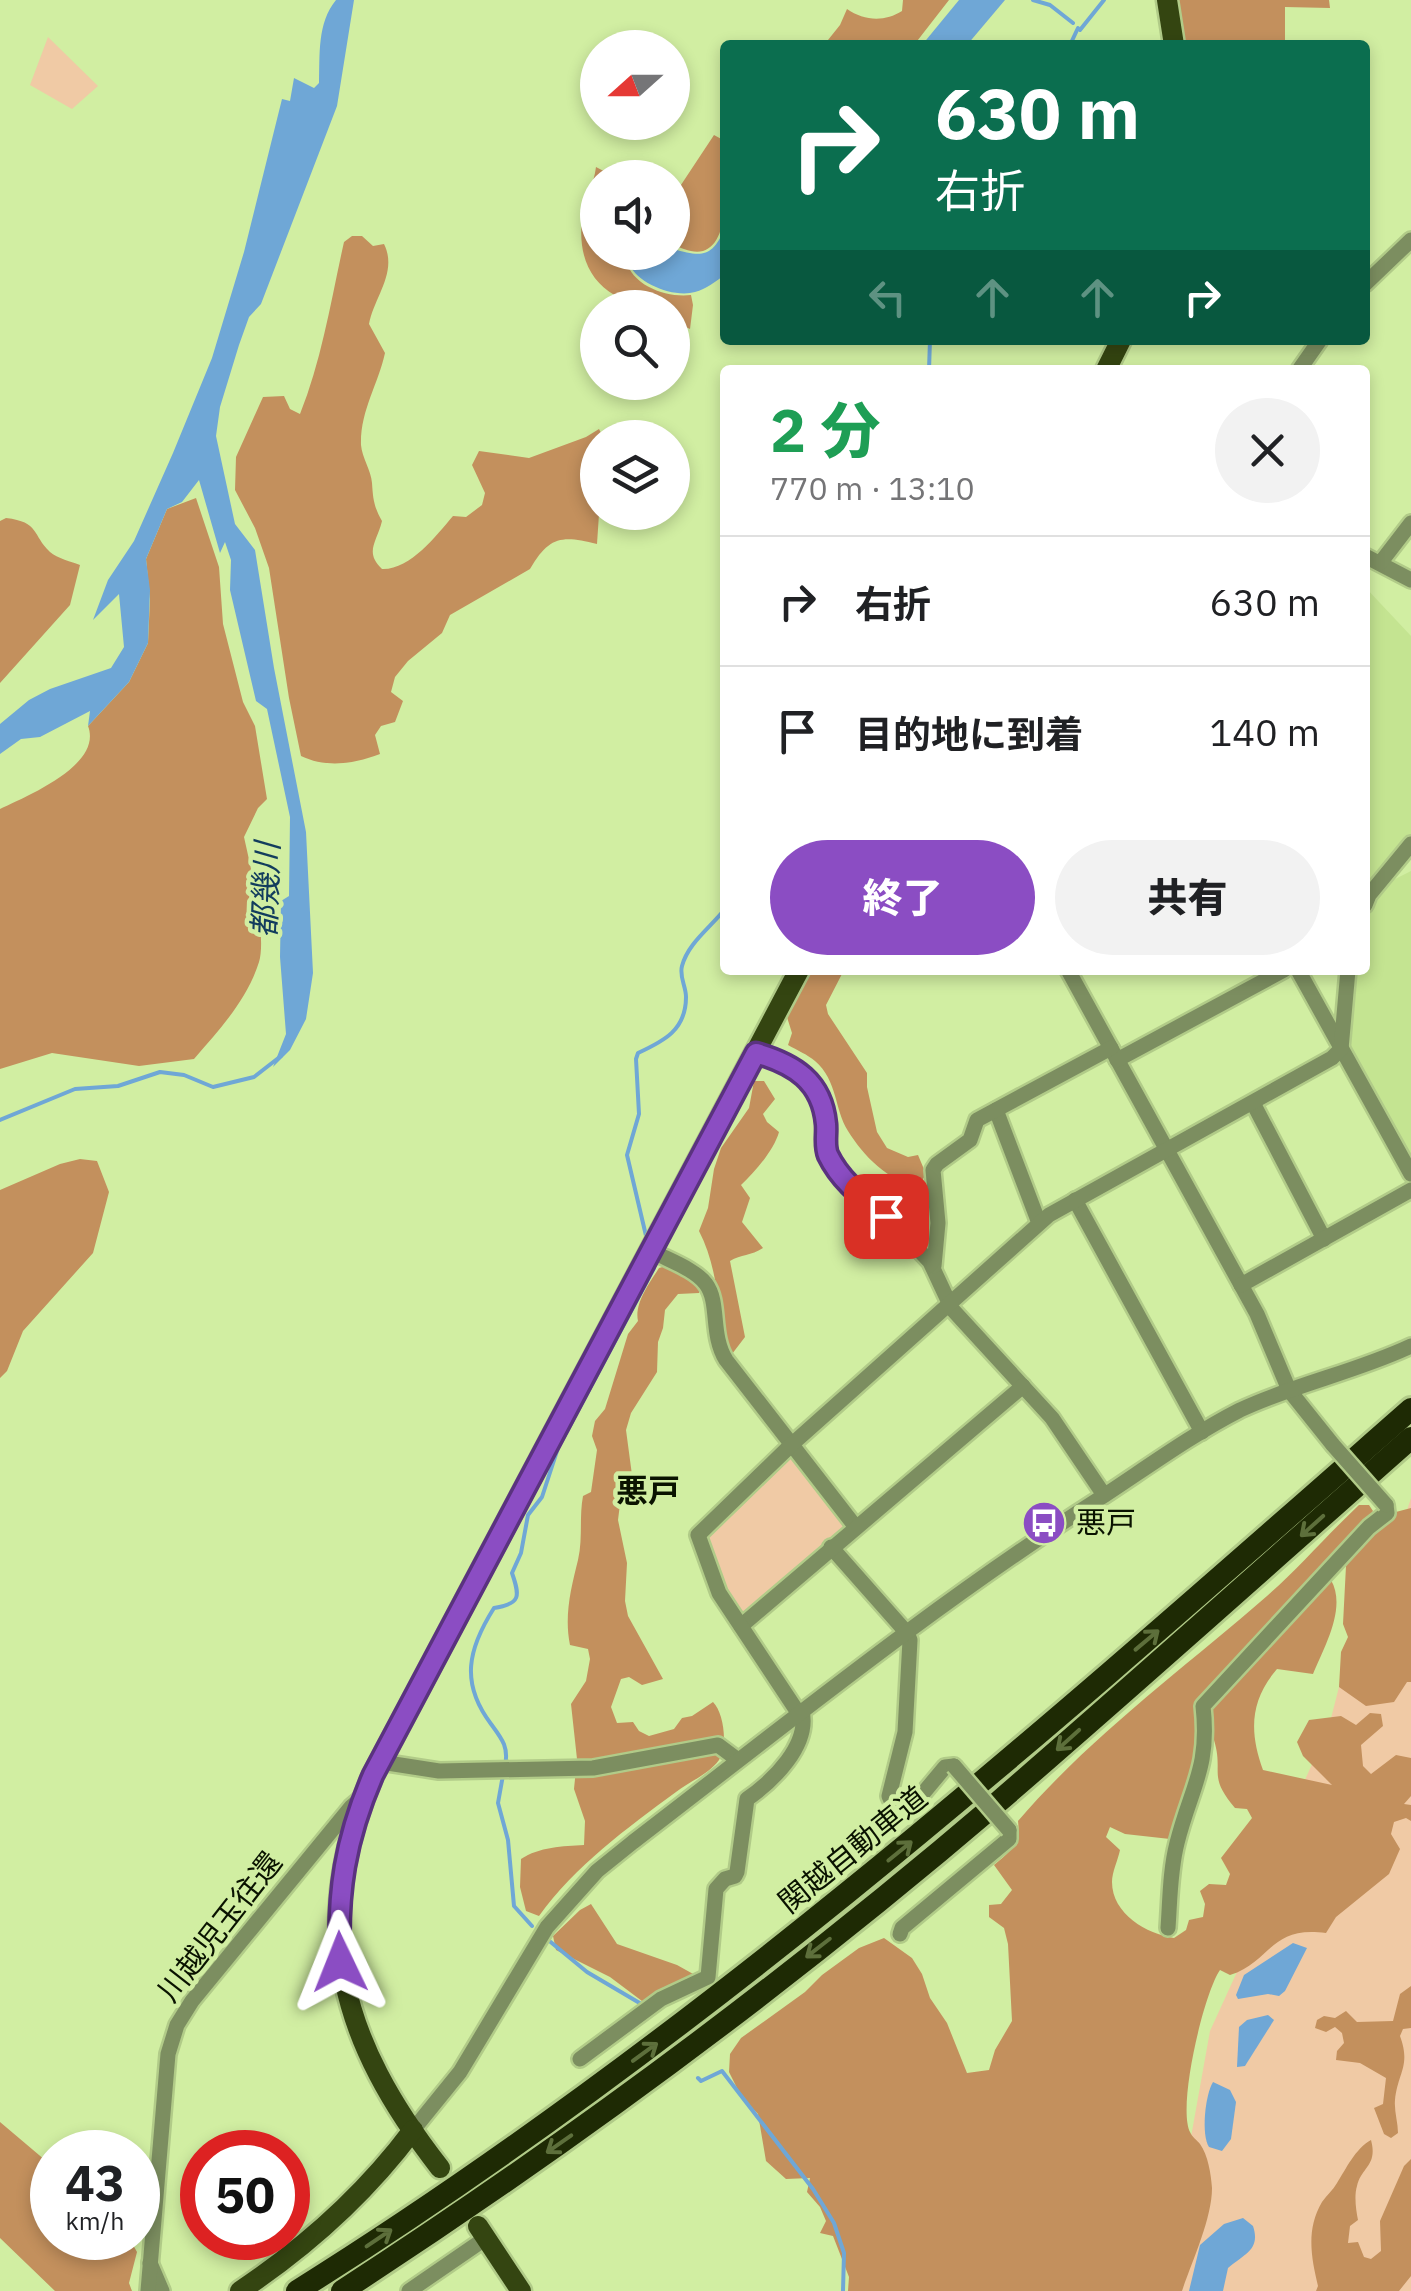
<!DOCTYPE html>
<html lang="ja">
<head>
<meta charset="utf-8">
<style>
  :root { --surface:#fff; --page:#f2f2f2; --text:#202124; --muted:#757577; --line:#e0e0e0; --accent:#8b4dc3 }
  body { margin:0; font-family:"IBM Plex Sans","Noto Sans JP",sans-serif; background:var(--page); color:var(--text); height:100vh; display:flex; flex-direction:column; font-size:38px; white-space:nowrap }
  * { box-sizing:border-box; margin:0 }
  p { font-size:32px; color:var(--muted) }
  .icon { flex:none; width:55px; height:55px; fill:none; stroke:currentColor; stroke-width:2; stroke-linecap:round; stroke-linejoin:round }
  .map { position:relative; flex:1; overflow:hidden }
  .side { position:absolute; left:720px; top:365px; width:650px; height:610px; display:flex; flex-direction:column; background:var(--surface); border-radius:10px; box-shadow:0 5px 15px #0003 }
  .side>* { flex:none }
  .top-card { position:absolute; left:720px; top:40px; width:650px; height:305px; border-radius:10px; box-shadow:0 5px 15px #0003; background:#0b6e4f; color:#fff; overflow:hidden }
  .needle { width:65px; rotate:249deg }
  .tools { position:absolute; left:580px; top:30px; display:grid; gap:20px }
  .tools a { display:grid; place-items:center; width:110px; height:110px; border-radius:50%; background:var(--surface); box-shadow:0 5px 15px #0003; font-size:50px }
  .speed { position:absolute; left:30px; top:2130px; display:flex; gap:20px; font-size:50px; font-weight:700; text-align:center }
  .speed>* { display:grid; place-content:center; width:130px; height:130px; border-radius:50%; background:var(--surface); box-shadow:0 5px 15px #0003; line-height:1 }
  .speed small { font-size:25px; font-weight:400 }
  .speed .limit { border:15px solid #d22; background:#fff; color:#111 }
  .pin { position:absolute; display:grid; place-items:center; width:85px; height:85px; color:#fff; margin:-42px; border-radius:20px; box-shadow:0 5px 15px #0006 }
  .me { position:absolute; width:110px; margin:-55px; rotate:358deg; stroke-linejoin:round; filter:drop-shadow(0 0 8px #0008) }
  .turn { display:flex; align-items:center; gap:35px; height:210px; padding:0 50px; font-size:45px }
  .turn .icon { width:130px; height:130px; stroke-width:2.5 }
  .turn b { display:block; font-size:70px; line-height:85px }
  .lanes { display:flex; align-items:center; height:95px; padding:0 50px; background:#0003; justify-content:center; gap:50px; direction:ltr }
  .lanes .off { opacity:.35 }
  .round { display:grid; place-items:center; flex:none; width:105px; height:105px; border-radius:52px; background:var(--page) }
  .overview { display:flex; align-items:center; justify-content:space-between; height:170px; padding:0 50px }
  h1 { font-size:60px; font-weight:800; line-height:75px; color:#1e9e55 }
  .action { display:flex; gap:20px; margin-top:auto; padding:20px 50px }
  .action a { flex:1; height:115px; border-radius:60px; background:var(--accent); color:#fff; font-size:40px; font-weight:800; line-height:115px; text-align:center }
  .action a+a { background:var(--page); color:var(--text) }
  ul { padding:0; list-style:none }
  li { display:flex; align-items:center; gap:30px; height:130px; padding:0 50px; border-top:2px solid var(--line) }
  li div { flex:1 }
  li b { display:block; font-size:38px }
  li em { font-style:normal }
  .map>svg:first-child { display:block }
  .built { fill:#c4e491 }
  .green { fill:#f0caa5 }
  .forest { fill:#c3905d }
  .water { fill:#6fa7d6 }
  .lines { fill:none; stroke-linecap:round; stroke-linejoin:round }
  .stream { stroke:#6fa7d6; stroke-width:4 }
  .minor-casing { stroke:#b1cb88; stroke-width:20 }
  .major-casing { stroke:#b1cb88; stroke-width:25 }
  .highway-casing { stroke:#b1cb88; stroke-width:28 }
  .minor { stroke:#7c8e60; stroke-width:15 }
  .major { stroke:#344511; stroke-width:20 }
  .highway { stroke:#1e2a04; stroke-width:22 }
  .minor-bridge-casing { stroke:#b1cb88; stroke-width:20; stroke-linecap:butt }
  .minor-bridge { stroke:#7c8e60; stroke-width:15 }
  .oneway { stroke:#5d6f3b }
  .route-casing { stroke:#5a327f; stroke-width:25 }
  .route { stroke:#8b4dc3; stroke-width:18 }
  .labels { text-anchor:middle; stroke-width:9; stroke-linejoin:round; paint-order:stroke }
  .poi-label { font-size:30px; fill:#0a1300; stroke:#d1eea2; text-anchor:start }
  .street-label { font-size:30px; fill:#0a1300; stroke:#d1eea2 }
  .water-label { font-size:32px; font-style:italic; fill:#123c5d; stroke:#d1eea2 }
  .neighbourhood-label { font-size:32px; font-weight:bold; fill:#0a1300; stroke:#d1eea2 }
</style>
</head>
<body>
<div class="map">
<svg width="1411" height="2291" viewBox="0 0 1411 2291">
  <rect width="100%" height="100%" fill="#d1eea2"/>
  <g class="built">
    <path d="M1365,587l46,49v200l-46,55z"/>
    <path d="M1411,871v294l-64,-118 8,-77h10v-39l8,-28 16,-21z"/>
  </g>
  <g class="green">
    <path d="M48,37l50,49 -26,23 -42,-24z"/>
    <path d="M790,1454l57,74 -104,89 -25,-39 -13,-38z"/>
    <path d="M1411,1498v793h-277l45,-87 31,-173 42,-92 40,-130 37,-83 29,-113 39,-72z"/>
  </g>
  <g class="forest">
    <path d="M903,0h46l-35,45h-90l16,-20 7,-16c17,12 38,13 55,2z"/>
    <path d="M1176,0h153l1,8 -45,-1v38h-102z"/>
    <path d="M714,135l11,6c0,26 9,101 -22,110 -10,3 -21,-3 -30,-6v-48z"/>
    <path d="M596,167l19,10 -17,1v74l33,1 -5,7c6,26 41,38 65,35l2,10 -3,24 -17,-8 -1,-13c-57,0 -97,-27 -90,-89 2,-19 12,-34 14,-52z"/>
    <path d="M352,236h10l11,10 11,-2c14,28 -10,53 -15,80l16,29c-7,32 -25,58 -24,92 1,13 10,25 11,38 1,16 2,24 10,38 -5,21 -18,31 0,48 28,1 54,-33 71,-53l13,1 16,-12 3,-12 -13,-28 7,-14 50,7 57,-21 13,-8 4,8 -5,1v74l9,1 -8,1 -2,30c-35,-9 -48,-8 -67,25l-80,46 -8,18 -34,28 -13,16 -4,15 12,9 -8,21 -14,4 -6,9 5,19c-26,10 -54,14 -79,2l-12,-58 -20,-130 -14,-40 -20,-38 1,-33 27,-60 21,-1 6,13 10,5c22,-55 31,-114 44,-172z"/>
    <path d="M196,498l23,69 4,57 20,78 12,24 12,73 -9,9 -14,29c6,27 23,99 15,125 -12,38 -39,67 -65,97l-55,7 -87,-13 -52,16v-260c27,-13 103,-44 88,-83l41,-44 19,-39 2,-44 -4,-40 21,-50z"/>
    <path d="M6,518c34,4 26,17 44,34 7,6 22,10 30,13l-10,40 -70,78v-162z"/>
    <path d="M806,970h38l-18,35 2,9 39,59v14l10,45 10,16 21,9 10,-2 8,19 -6,10c-30,1 -57,-29 -72,-53 -14,-22 -10,-50 -33,-70 -7,-6 -18,-11 -27,-16l4,-12 -6,-19z"/>
    <path d="M754,1081h10l11,18 -12,15 4,8 12,10c-5,18 -24,40 -38,53l9,13 -8,24 21,26c-12,8 -22,6 -33,13l15,76 -13,17h-5c-8,-40 -9,-87 -28,-123l9,-23 6,-39 7,-21 28,-40z"/>
    <path d="M80,1159l17,2 12,31 -16,61 -70,78 -16,40 -7,7v-188l60,-26z"/>
    <path d="M666,1266l24,10 10,11 -1,6 -21,1 -13,16 -2,18 -5,14 -1,30 -26,41 -5,17 6,45 -9,5 -5,40 9,43 -2,38 3,15 35,63 -21,6 -13,-8 -8,2 -10,28 6,16 16,-1 6,9 10,5 25,-7 8,-11 10,-2 21,-14c11,11 15,44 6,58 -11,15 -29,21 -43,32 -49,36 -101,74 -137,124l-13,-5 -6,-24 1,-28c18,-12 42,-13 63,-14l1,-24 -11,-32 3,-30 -6,-55 15,-23 4,-22 -2,-10 -18,-4c-6,-29 1,-57 8,-85 5,-21 1,-43 5,-64l8,-4 6,-42 -5,-14 3,-15 10,-12 23,-75 10,-13c-4,-17 12,-39 21,-53z"/>
    <path d="M1359,1505h10l4,6 -7,11 -117,132 -51,46 5,29 -8,17 2,35 -27,58 -45,-5 -15,-7 -4,10 14,13c-2,10 -8,22 -8,32 0,32 35,52 62,56l12,-8 3,-10 14,-3 2,-13 -5,-13 9,-7 17,1 4,-11 -9,-16 31,-40 -5,-9 -12,-1c-28,-33 -11,-35 -21,-68 -3,-12 -6,-17 -5,-31l103,-116 19,-13c16,28 -7,67 -18,94l-36,-5c-27,31 -28,63 -14,101l69,15 -29,-29 -6,-14 12,-22 32,-4 15,9 14,-12 11,1 2,12 -22,19 2,21 8,8 25,-19 15,3v38l-7,8 7,1v16l-5,-3 -12,4 -3,12 9,15 -11,25 -53,43 -10,16c-56,-8 -55,29 -96,42l-10,-5c-16,23 -43,136 -30,162 2,5 7,8 10,12 8,11 11,30 12,44 0,31 -20,73 -30,103h-334l1,-14 -16,-41 -13,-3 6,-12 -6,-14 -13,-15 3,-14 -24,1 -20,-18 -8,-47 -17,-18 -12,-24 1,-18 11,-16 64,-46 17,-17 37,-27 25,-10 28,20 10,16 8,24 17,25 20,50 22,-3 6,-20 17,-29 -4,-77 -4,-16 -15,-11v-12l12,-1 11,-14 -18,-25c16,-13 27,-22 24,-44 73,-85 164,-151 249,-225 32,-28 60,-61 92,-91z"/>
    <path d="M1411,1508v174h-4l-13,20 -28,4 -27,-19 2,-35 7,-15 -5,-13 3,-58 9,-17 37,-36z"/>
    <path d="M591,1904l26,40 60,21 18,10 -49,29 -36,-27 -54,-27 -3,-14 27,-26z"/>
    <path d="M1411,1986v42l-8,1 -3,7c11,30 -2,36 -5,64 -1,11 3,22 3,33l-7,5 -7,-4 -10,-26 9,-4 3,-26 -26,-15 -24,-3 1,-9 7,-8 -2,-10 -7,-6 -9,5 -11,-4 2,-8 7,-4 11,2 11,-7 11,11 36,-1 7,-27z"/>
    <path d="M0,2122l52,44v72h77l8,14 -8,31 3,8h-77l-55,-53z"/>
    <path d="M1371,2140c7,26 -10,27 -14,46 -3,10 -1,24 1,34l-8,6 -2,17 10,-1 6,15 7,2 10,-8 -1,-30 24,-55 7,-7v117l-12,15h-83l2,-5c-7,-29 -12,-57 4,-84 5,-7 11,-12 15,-19 9,-14 18,-34 34,-43z"/>
  </g>
  <g class="water">
    <path d="M336,0h18l-17,106 -76,198 -12,13 -10,28 -19,62 -4,29 19,88 20,26 19,118 32,164 7,141 -7,46 -16,31 -17,17 13,-33 -6,-77 1,-56 8,-5 1,-79 -23,-108 -11,-8 -26,-111 1,-30 -6,-18 -5,11 -21,-73 -17,22 -15,7 -21,50 4,31 -2,53 -19,39 -41,44 2,-15 -50,26 -19,2 -21,15v-30l29,-24 21,-11 61,-21 13,-21 -5,-53 -26,26 15,-40 26,-39 39,-88 39,-95 32,-106 38,-153 8,2 4,-23 20,10 5,-5c1,-28 -2,-60 17,-83z"/>
    <path d="M959,0h46l-38,45h-45z"/>
    <path d="M725,228v47c-9,6 -19,14 -30,17 -21,6 -57,-8 -66,-28l5,-11 38,-1 1,-3c29,8 39,9 52,-21z"/>
    <path d="M1293,1943l14,5 -22,43 -6,5 -11,-2 -30,5 -2,-4 8,-20z"/>
    <path d="M1268,2015l6,5 -29,46 -8,1 2,-40 8,-7z"/>
    <path d="M1213,2082l17,8 6,12 -5,37 -9,12 -13,-4c-8,-12 -4,-52 4,-65z"/>
    <path d="M1243,2218l10,8c8,24 -9,28 -25,42l-5,23h-34l11,-46 24,-21z"/>
  </g>
  <g class="lines">
    <g class="stream">
      <path d="M1033,0l17,5 23,18"/>
      <path d="M1080,30l24,-30"/>
      <path d="M1070,45l8,-17"/>
      <path d="M929,370l1,-30"/>
      <path d="M0,1120l75,-31 43,-3 42,-14 24,3 29,12 41,-10 27,-21"/>
      <path d="M647,1240l-20,-85 12,-41 -3,-55 2,-6c26,-12 48,-23 48,-56 0,-11 -7,-20 -4,-31 6,-23 28,-38 43,-57"/>
      <path d="M505,1766c4,-19 -3,-27 -14,-42 -31,-41 -23,-75 3,-116 27,-4 26,-12 18,-35l9,-20 7,-38 14,-18 16,-49 96,-180"/>
      <path d="M503,1775l-5,28 10,37 6,66 18,20"/>
      <path d="M547,1939l40,33 56,33"/>
      <path d="M698,2078l3,3 21,-10 91,118 21,34 10,30 -1,38"/>
    </g>
    <g class="minor-casing">
      <g id="minor">
        <path d="M1365,284l46,-44"/>
        <path d="M1299,370l21,-30"/>
        <path d="M1365,556l46,24"/>
        <path d="M1381,562l30,-39"/>
        <path d="M1365,905l4,-10 42,-51"/>
        <path d="M1068,970l189,344 32,76 44,55"/>
        <path d="M1298,970l113,204"/>
        <path d="M756,1053l31,10 19,14 16,22 7,56 22,33 36,28 43,46 22,47 100,109 52,77"/>
        <path d="M1117,1060l167,-90"/>
        <path d="M1253,1103l71,136"/>
        <path d="M996,1110l43,113"/>
        <path d="M1075,1200l127,232"/>
        <path d="M652,1251c16,9 43,18 54,33 14,19 4,50 20,76l129,166"/>
        <path d="M934,1266l4,-43 -5,-53 4,-6 33,-24 7,-20 134,-72"/>
        <path d="M1241,1285l170,-95"/>
        <path d="M831,1547l76,86 3,7 -5,92 -16,64 6,13 13,-2"/>
        <path d="M741,1626l282,-240"/>
        <path d="M799,1714l-80,-121 -21,-58 92,-89 259,-231 283,-157 9,-9 7,-79"/>
        <path d="M381,1762l58,9 154,-3 125,-23 20,15"/>
        <path d="M920,1797l25,-30 9,-1"/>
        <path d="M1168,1928c2,-28 2,-58 9,-85 14,-56 33,-75 26,-137l166,-179 18,-14 -1,-8"/>
        <path d="M900,1934l2,-6 107,-89v-9"/>
        <path d="M580,2059l81,-60 47,-22 8,-88 9,-10 10,-3 2,-4 10,-73c26,-18 63,-54 55,-88"/>
        <path d="M413,2130l47,-58 87,-145 50,-56 36,-29c155,-119 307,-242 472,-347 44,-29 88,-61 135,-85 55,-26 116,-38 171,-64"/>
        <path d="M150,2263l12,28"/>
        <path d="M148,2291l20,-237 9,-29 15,-24 159,-194 13,-11"/>
        <path d="M409,2291l77,-53"/>
      </g>
    </g>
    <g class="major-casing">
      <g id="major">
        <path d="M1167,0l7,45"/>
        <path d="M1106,370l15,-30"/>
        <path d="M440,2168c-99,-127 -133,-241 -67,-393l426,-805"/>
        <path d="M478,2226l43,65"/>
        <path d="M240,2291c66,-44 126,-98 173,-161"/>
      </g>
    </g>
    <g class="highway-casing">
      <g id="highway">
        <path d="M297,2291c403,-252 758,-569 1114,-882"/>
        <path d="M342,2291c228,-148 448,-311 655,-488 139,-120 276,-243 414,-365"/>
      </g>
    </g>
    <use href="#minor" class="minor"/>
    <use href="#major" class="major"/>
    <use href="#highway" class="highway"/>
    <g class="minor-bridge-casing">
      <g id="minor-bridge">
        <path d="M1333,1445l53,60"/>
        <path d="M954,1766l55,64"/>
      </g>
    </g>
    <use href="#minor-bridge" class="minor-bridge"/>
  </g>
  <defs><path id="oneway-shaft" d="M-6 0H5M1.5-3L5.5 0L1.5 3" fill="none" stroke-width="1.6" stroke-linecap="round" stroke-linejoin="round" transform="scale(2.5)"/></defs>
  <g class="oneway">
    <use href="#oneway-shaft" transform="translate(1312 1526) rotate(138)"/>
    <use href="#oneway-shaft" transform="translate(1147 1640) rotate(-40)"/>
    <use href="#oneway-shaft" transform="translate(1068 1740) rotate(138)"/>
    <use href="#oneway-shaft" transform="translate(900 1851) rotate(-39)"/>
    <use href="#oneway-shaft" transform="translate(818 1948) rotate(142)"/>
    <use href="#oneway-shaft" transform="translate(645 2052) rotate(-36)"/>
    <use href="#oneway-shaft" transform="translate(559 2144) rotate(145)"/>
    <use href="#oneway-shaft" transform="translate(379 2238) rotate(-34)"/>
  </g>
  <g class="lines">
    <g class="route-casing">
      <path id="route" d="M340,1962c-3,-70 5,-122 33,-187l383,-722c38,11 66,28 70,71 1,10 -2,21 2,31 13,27 36,43 58,61"/>
    </g>
    <use href="#route" class="route"/>
  </g>
  <defs>
    <g id="bus-disc" transform="scale(2.25)"><circle r="9.5" fill="#8b4dc3" stroke="#d1eea2"/><path d="M-5-6H5V4H4V6H2V4H-2V6H-4V4H-5ZM-3.5-4V0h7V-4ZM-3.5 1.2v1.5H-2V1.2ZM2 1.2v1.5H3.5V1.2Z" fill="#fff"/></g>
  </defs>
  <g fill-rule="evenodd">
    <use href="#bus-disc" x="1044" y="1523"/>
  </g>
  <g class="labels">
    <g class="poi-label">
      <text x="1076" y="1533">悪戸</text>
    </g>
    <g class="street-label">
      <text transform="translate(853 1850) rotate(-39)" y="10">関越自動車道</text>
      <text transform="translate(220 1927) rotate(-52)" y="10">川越児玉往還</text>
    </g>
    <g class="water-label">
      <text transform="translate(266 890) rotate(-88)" y="11">都幾川</text>
    </g>
    <g class="neighbourhood-label">
      <text x="648" y="1502">悪戸</text>
    </g>
  </g>
</svg>
<div class="tools">
<a><svg class="needle" viewBox="-14 -14 28 28"><path d="M0-13l5 13h-10z" fill="#e53935"/><path d="M0 13l5-13h-10z" fill="#757577"/></svg></a>
<a><svg class="icon" aria-label="sound" viewBox="0 0 24 24"><path d="M4 9h4l5-4v14l-5-4H4zM17 9q2 3 0 6"/></svg></a>
<a><svg class="icon" aria-label="search" viewBox="0 0 24 24"><circle cx="10" cy="10" r="6"/><path d="M15 15l6 6"/></svg></a>
<a><svg class="icon" aria-label="layers" viewBox="0 0 24 24"><path d="M12 4l9 5-9 5-9-5zM3 14l9 5 9-5"/></svg></a>
</div>
<div class="speed"><div>43<small>km/h</small></div><div class="limit">50</div></div>
<div class="pin" style="left:886px;top:1216px;background:#d93025"><svg class="icon" aria-label="arrive" viewBox="0 0 24 24"><path d="M6 21V4h12l-3 4 3 4H6"/></svg></div>
<svg class="me" style="left:340px;top:1962px" viewBox="-20 -20 40 40"><path d="M0-17L14 15 0 8-14 15z" fill="#8b4dc3" stroke="#fff" stroke-width="4"/></svg>
<div class="top-card">
<div class="turn"><svg class="icon" aria-label="right" viewBox="0 0 24 24"><path d="M7 20v-9h11M14 6l5 5-5 5"/></svg><div><b>630 m</b>右折</div></div>
<div class="lanes"><svg class="icon off" aria-label="left" viewBox="0 0 24 24"><path d="M17 20v-9H6M10 6l-5 5 5 5"/></svg><svg class="icon off" aria-label="ahead" viewBox="0 0 24 24"><path d="M12 20V5M6 11l6-6 6 6"/></svg><svg class="icon off" aria-label="ahead" viewBox="0 0 24 24"><path d="M12 20V5M6 11l6-6 6 6"/></svg><svg class="icon" aria-label="right" viewBox="0 0 24 24"><path d="M7 20v-9h11M14 6l5 5-5 5"/></svg></div>
</div>
<section class="side">
<div class="overview"><div><h1>2 分</h1><p>770 m · 13:10</p></div><a class="round"><svg class="icon" aria-label="close" viewBox="0 0 24 24"><path d="M6 6l12 12M18 6L6 18"/></svg></a></div>
<ul>
<li><svg class="icon" aria-label="right" viewBox="0 0 24 24"><path d="M7 20v-9h11M14 6l5 5-5 5"/></svg><div><b>右折</b></div><em>630 m</em></li>
<li><svg class="icon" aria-label="arrive" viewBox="0 0 24 24"><path d="M6 21V4h12l-3 4 3 4H6"/></svg><div><b>目的地に到着</b></div><em>140 m</em></li>
</ul>
<div class="action"><a>終了</a><a>共有</a></div>
</section>
</div>
</body>
</html>
